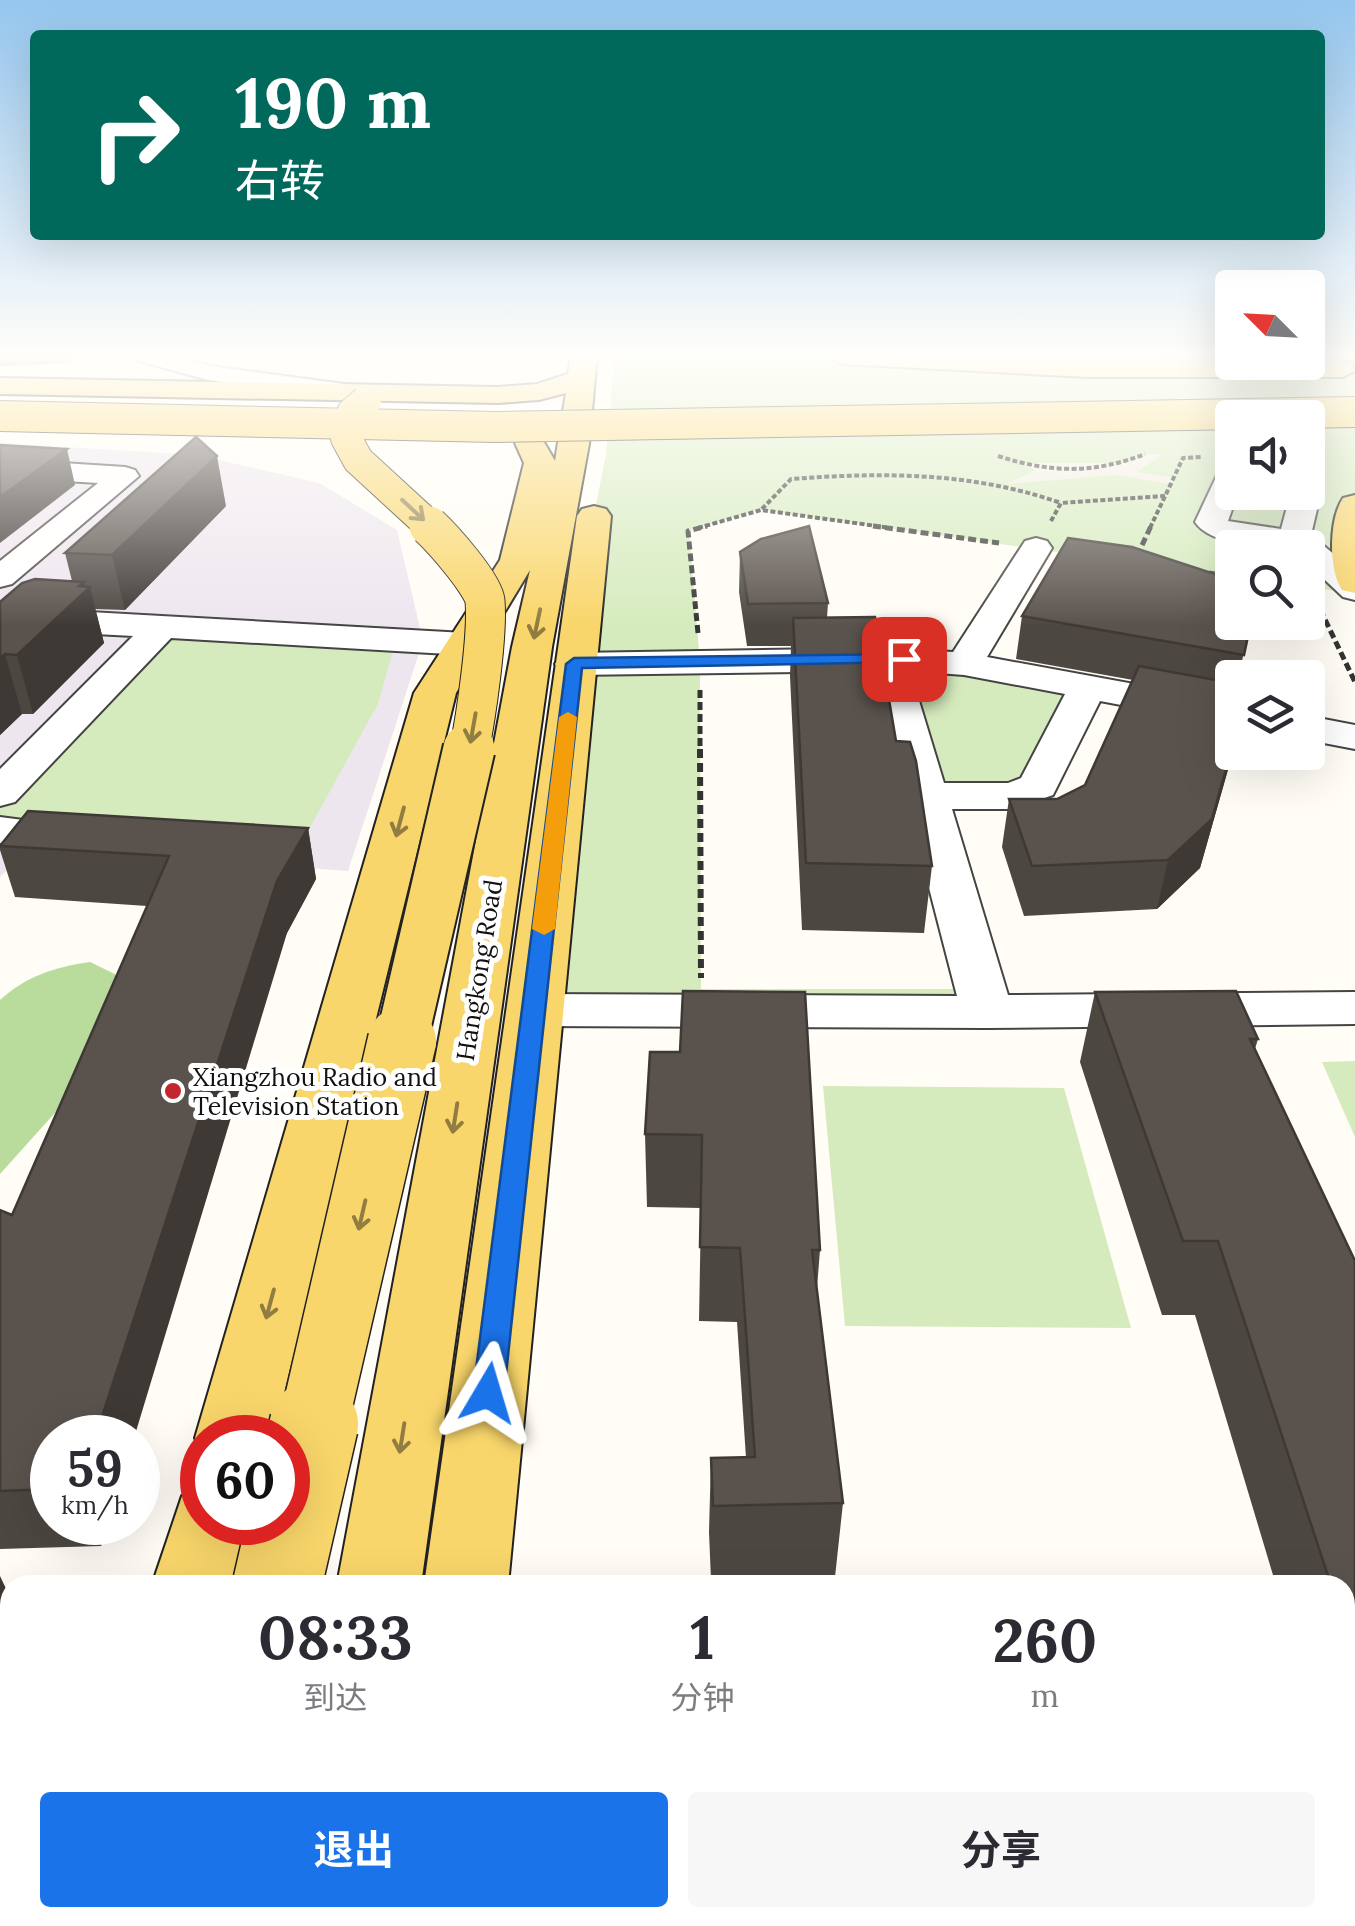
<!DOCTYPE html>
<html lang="zh">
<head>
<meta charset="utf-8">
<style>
  :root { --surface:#fff; --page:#f7f7f7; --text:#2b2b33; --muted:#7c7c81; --accent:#1a73e8 }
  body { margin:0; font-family:Lora,"Noto Sans SC",serif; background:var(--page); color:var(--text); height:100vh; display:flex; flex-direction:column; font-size:38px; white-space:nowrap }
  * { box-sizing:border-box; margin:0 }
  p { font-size:32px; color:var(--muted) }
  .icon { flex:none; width:55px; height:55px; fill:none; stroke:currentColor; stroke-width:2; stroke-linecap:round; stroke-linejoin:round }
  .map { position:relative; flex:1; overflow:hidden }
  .side { position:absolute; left:0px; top:1575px; width:1355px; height:352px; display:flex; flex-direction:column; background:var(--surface); border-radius:30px 30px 0 0; box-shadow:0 10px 40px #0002 }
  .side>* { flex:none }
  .guide { position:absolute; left:30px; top:30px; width:1295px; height:210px; border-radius:10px; box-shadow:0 10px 40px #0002; background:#00695c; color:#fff; overflow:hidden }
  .needle { width:65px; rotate:294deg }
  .tools { position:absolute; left:1215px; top:270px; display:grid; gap:20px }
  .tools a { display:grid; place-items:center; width:110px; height:110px; border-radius:10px; background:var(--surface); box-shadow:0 10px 40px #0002; font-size:50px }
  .speed { position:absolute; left:30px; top:1415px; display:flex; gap:20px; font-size:50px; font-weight:700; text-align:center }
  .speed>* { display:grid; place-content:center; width:130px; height:130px; border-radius:50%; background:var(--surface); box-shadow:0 10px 40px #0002; line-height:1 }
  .speed small { font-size:25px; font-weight:400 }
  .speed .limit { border:15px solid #d22; background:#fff; color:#111 }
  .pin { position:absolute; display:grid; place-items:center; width:85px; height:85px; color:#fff; margin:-42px; border-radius:20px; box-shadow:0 5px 15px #0006 }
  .me { position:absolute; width:110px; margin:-55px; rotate:7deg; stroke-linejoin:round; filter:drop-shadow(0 0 8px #0008) }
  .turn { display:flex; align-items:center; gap:35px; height:210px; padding:0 40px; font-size:45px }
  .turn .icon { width:130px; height:130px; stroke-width:2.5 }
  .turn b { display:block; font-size:70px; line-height:85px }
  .eta { display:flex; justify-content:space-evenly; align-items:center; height:170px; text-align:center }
  .eta b { font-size:60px; font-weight:700; line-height:70px }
  .button { display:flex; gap:20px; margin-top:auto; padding:20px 40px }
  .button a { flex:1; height:115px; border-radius:10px; background:var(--accent); color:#fff; font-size:40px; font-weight:700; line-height:115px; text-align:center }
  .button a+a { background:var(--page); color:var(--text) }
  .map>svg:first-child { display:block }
  .industrial { fill:#eee6ef }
  .green { fill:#d5ebbd; fill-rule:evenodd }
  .forest { fill:#b9dc9c }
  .plaza { fill:#f1ede2 }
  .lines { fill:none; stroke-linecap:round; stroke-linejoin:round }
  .minor-casing { stroke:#444; stroke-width:4 }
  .major-casing { stroke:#222; stroke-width:4 }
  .path-far2 { stroke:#333; stroke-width:4; stroke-dasharray:5 2.5; stroke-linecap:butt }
  .path-far1 { stroke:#333; stroke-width:5; stroke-dasharray:8 4; stroke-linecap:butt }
  .path { stroke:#333; stroke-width:6; stroke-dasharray:9 5; stroke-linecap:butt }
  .minor { fill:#fff; fill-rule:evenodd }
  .major { fill:#f9d66b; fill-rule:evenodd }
  .major-bridge-far4-casing { stroke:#222; stroke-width:32; stroke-linecap:butt }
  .major-bridge-far3-casing { stroke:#222; stroke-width:41; stroke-linecap:butt }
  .major-bridge-far2-casing { stroke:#222; stroke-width:55; stroke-linecap:butt }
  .major-bridge-far1-casing { stroke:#222; stroke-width:71; stroke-linecap:butt }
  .major-bridge-casing { stroke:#222; stroke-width:91; stroke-linecap:butt }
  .major-bridge-far4 { stroke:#f9d66b; stroke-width:30 }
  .major-bridge-far3 { stroke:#f9d66b; stroke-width:39 }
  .major-bridge-far2 { stroke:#f9d66b; stroke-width:51 }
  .major-bridge-far1 { stroke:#f9d66b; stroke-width:68 }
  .major-bridge { stroke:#f9d66b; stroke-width:88 }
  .wall { fill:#4d4742 }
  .shaded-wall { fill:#3f3936 }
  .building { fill:#5a524d; stroke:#3f3936; stroke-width:2.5 }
  .oneway { stroke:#917d42 }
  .route { fill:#1a73e8; stroke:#114b97; stroke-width:2.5 }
  .slow { fill:#f59e0b }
  .poi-dot { fill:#c4262e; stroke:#fff; stroke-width:4 }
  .labels { text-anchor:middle; stroke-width:10; stroke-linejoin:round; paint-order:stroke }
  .street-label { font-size:25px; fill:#111; stroke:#fff }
  .poi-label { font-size:25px; fill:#111; stroke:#fff; text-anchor:start }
</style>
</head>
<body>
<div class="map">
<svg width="1355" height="1926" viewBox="0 0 1355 1926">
  <rect width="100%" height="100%" fill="#fffdf5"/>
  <path class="industrial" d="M0,443l197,12 122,28 78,47 26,111 -75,230 -317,-24 -31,30z"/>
  <g class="green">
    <path d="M615,356h617v6h76v-6h47v237l-47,-6v-39h-76v29l-471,-67 -72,21 11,131 1,327h280l6,23 -453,-2 57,-481 15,-74zM1232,418h76v74h-76z"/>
    <path d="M162,627l234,13 -18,64 -86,156 -292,-30v-37z"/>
    <path d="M903,659l185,28 -50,99 -111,10z"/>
    <path d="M1355,1061v76l-33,-75z"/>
    <path d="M823,1086l241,2 67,240 -286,-2z"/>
  </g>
  <path class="forest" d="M90,962l35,17 -63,126 -62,69v-174c26,-24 55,-33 90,-38z"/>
  <path class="plaza" d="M1147,454h16l-26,18 37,6 -3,6 -56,-9 -109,9 30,-14 -19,-7h107z"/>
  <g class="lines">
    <g class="minor-casing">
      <g id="minor">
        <path d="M135,356h40l35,10 142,19 13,8 -13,8 -144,-21 -69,-19z"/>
        <path d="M0,459l125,8 10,3 4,6 -127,108 -12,3v-26l98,-78 -98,-6z"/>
        <path d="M1232,464v28h6l-10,29 53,8 10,-37h17v-9l8,3 5,6 -10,43 44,37v28l-12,-3 -35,-33v-16c-30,0 -96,0 -113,-26l23,-49 4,-6z"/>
        <path d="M1036,538l11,3 5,7 -65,109 245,45v24l-132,-25 -47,94 -39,14h-62l56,186 347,-3v32l-368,4 -453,-2 -18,-4 -8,-12 8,-12 18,-4 423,2 -84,-325 -299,4 -13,-3 -6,-8 6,-8 13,-3 314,-5 65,4 72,-111zM910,671l54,4 101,19 -44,84 -13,5h-64z"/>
        <path d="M0,607l465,26 13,3 5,8 -5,8 -13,3 -294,-17 -156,164 -15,4v-37l133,-133 -133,-7z"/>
        <path d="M1308,716l47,9v24l-47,-9z"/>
        <path d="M0,817l94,12 6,9 -6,9 -16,4 -78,-8z"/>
        <path d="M0,1803l10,2v88l-10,-2z"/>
      </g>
    </g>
    <g class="major-casing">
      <g id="major">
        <path d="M571,356h26l-8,88 -37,203 -131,938h-84l175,-938 18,-77 -74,123 -183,745h-71v15l-7,-15 219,-745 86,-133 24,-97 -9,-20 4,-6h22l14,24 11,-68 -27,7 -41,3 -498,-9v-16l498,9 39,-3 31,-10z"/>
        <path d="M829,356l514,5 9,2 3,8 -12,6h-256l-245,-13z"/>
        <path d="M1355,495v98l-13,-3c-14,-21 -13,-71 1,-92z"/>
        <path d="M594,506l12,3 5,7 -103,1069h-84l153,-1069 5,-7z"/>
        <path d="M202,1489v33h50l-16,63h-84l30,-89z"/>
        <path d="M58,1918h100l-2,8h-100z"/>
        <path d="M159,1918h100l-2,8h-100z"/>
        <path d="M274,1918h100l-1,8h-100z"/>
        <path d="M376,1918h100l-1,8h-100z"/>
      </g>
    </g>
    <g class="path-far2">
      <path d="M998,456c53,17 95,18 147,-2"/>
      <path d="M762,509l29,-30c93,-7 181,-7 270,24"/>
      <path d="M1051,521l10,-18 104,-7"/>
      <path d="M698,528l63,-18 130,18"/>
      <path d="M1150,528l33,-70 19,-1"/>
    </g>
    <g class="path-far1">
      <path d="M873,526l126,17"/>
      <path d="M1137,556l14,-30"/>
      <path d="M1209,573l23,4"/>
      <path d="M1320,609l35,73"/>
      <path d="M698,633l-10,-102 19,-5"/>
      <path d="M700,690v61"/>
    </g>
    <path class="path" d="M700,749l1,229"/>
    <use href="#minor" class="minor"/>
    <use href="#major" class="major"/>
    <g class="major-bridge-far4-casing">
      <g id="major-bridge-far4">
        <path d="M366,401l-14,12 -6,25 12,22 74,68"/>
        <path d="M0,416l495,11 860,-15"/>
      </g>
    </g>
    <g class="major-bridge-far3-casing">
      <path id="major-bridge-far3" d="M429,526c14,13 54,58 56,75 3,34 -9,116 -16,150"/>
    </g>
    <g class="major-bridge-far2-casing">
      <path id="major-bridge-far2" d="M401,1043l68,-294"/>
    </g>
    <g class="major-bridge-far1-casing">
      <path id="major-bridge-far1" d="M313,1426l89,-385"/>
    </g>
    <g class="major-bridge-casing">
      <path id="major-bridge" d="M277,1585l37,-161"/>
    </g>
    <use href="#major-bridge-far4" class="major-bridge-far4"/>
    <use href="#major-bridge-far3" class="major-bridge-far3"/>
    <use href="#major-bridge-far2" class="major-bridge-far2"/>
    <use href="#major-bridge-far1" class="major-bridge-far1"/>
    <use href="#major-bridge" class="major-bridge"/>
  </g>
  <g class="wall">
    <path d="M0,356h71l2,7 -73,3z"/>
    <path d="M226,506l-101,104 -30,-1 9,34 -71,71h-11l-22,21v-133l72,-21 -7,-28z"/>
    <path d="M740,552l88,51 -1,15 69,123 36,125 -8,67 -122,-3 -12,-254 1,-30h-44l-8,-54z"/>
    <path d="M1022,616l229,6 -13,56h-6l1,74 -33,116 -43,41 -133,7 -22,-69 7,-48h48l28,-14 48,-105 -117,-21z"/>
    <path d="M308,828l8,51 -29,54 -235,505v84h56l-7,24 -101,3v-339l12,5 135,-309 -132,-9 -15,-47v-6z"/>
    <path d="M1095,992l163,47 -3,10 100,212v665h-459l-1,-8h450v-333h-69l-81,-270h-33l-82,-253z"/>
    <path d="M650,1052l170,198 -3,38 26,215 -8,74 -124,3 -2,-48 2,-74h35l-9,-136 -38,-1 2,-113 -54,-1 -2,-73z"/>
  </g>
  <g class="shaded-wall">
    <path d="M67,449l8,36 -75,58v-46z"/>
    <path d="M217,456l9,50 -101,104 -13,-55z"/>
    <path d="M84,582l2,9 4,-4 14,56 -71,71 -16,-59z"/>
    <path d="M5,654l17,60 -22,21v-77z"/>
    <path d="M1232,748l1,4 -33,116 -43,41 11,-49z"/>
    <path d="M308,828l8,51 -29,54 -153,505h-39l182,-557z"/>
    <path d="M92,1522h16l-7,24z"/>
    <path d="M0,1576l10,21v69l-10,23z"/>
  </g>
  <g class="building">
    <path d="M196,437l21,19 -105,99 -47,-2z"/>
    <path d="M0,445l67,4 -67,48z"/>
    <path d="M809,526l19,77 -80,1 -8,-52 21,-13z"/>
    <path d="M1068,538l64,9 89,29 11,9v37h19l-7,33 -222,-39z"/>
    <path d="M35,579l49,3 -5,4 11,1 -73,68 -12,-1 -5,4v-56l22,-19z"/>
    <path d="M875,617l21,124 14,1 6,19 16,105 -126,-3 -13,-245z"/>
    <path d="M1139,666l93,17v65l-20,71 -44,41 -136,6 -23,-67h48l28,-14z"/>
    <path d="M28,811l280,17 -31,53 -182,557h-43v51l-52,2v-281l12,5 157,-359 -169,-10z"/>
    <path d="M683,991l122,1 15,258h-8l31,253 -130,3 -2,-48 44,-1 -15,-209 -40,-1 2,-112 -57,-1 5,-82h30z"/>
    <path d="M1236,991l22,48h-8l105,222v396l-10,-30v-42h-14l-113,-344h-35l-88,-249z"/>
    <path d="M1345,1735h10v191h-440l-1,-8h431z"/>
  </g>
  <defs><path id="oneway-shaft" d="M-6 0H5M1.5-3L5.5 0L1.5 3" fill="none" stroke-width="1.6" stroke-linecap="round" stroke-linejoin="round" transform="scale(2.5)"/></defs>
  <g class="oneway">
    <use href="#oneway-shaft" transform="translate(413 510) rotate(43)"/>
    <use href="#oneway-shaft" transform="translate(537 624) rotate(102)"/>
    <use href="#oneway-shaft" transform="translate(473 728) rotate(100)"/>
    <use href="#oneway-shaft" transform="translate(400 822) rotate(105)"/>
    <use href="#oneway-shaft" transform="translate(455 1118) rotate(99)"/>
    <use href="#oneway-shaft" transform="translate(362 1215) rotate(103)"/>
    <use href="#oneway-shaft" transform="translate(270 1304) rotate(105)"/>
    <use href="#oneway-shaft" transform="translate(402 1438) rotate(99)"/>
  </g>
  <linearGradient id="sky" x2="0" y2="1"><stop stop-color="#95c6ee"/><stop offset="0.57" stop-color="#fffefa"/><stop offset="1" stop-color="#fffefa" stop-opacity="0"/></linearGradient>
  <rect width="1355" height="626" fill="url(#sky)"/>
  <path class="route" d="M904,654l5,1v7l-327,6 -78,725 -4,9 -12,4 -11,-4 -4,-9 93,-729 8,-6z"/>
  <path class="slow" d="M568,712l9,5 -22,212 -11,6 -12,-6 27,-212z"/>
  <circle class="poi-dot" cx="173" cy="1091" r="10"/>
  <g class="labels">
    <g class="street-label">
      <text transform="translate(479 970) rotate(-81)" y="9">Hangkong Road</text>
    </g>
    <g class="poi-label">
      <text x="193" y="1086">Xiangzhou Radio and<tspan x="193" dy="29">Television Station</tspan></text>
    </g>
  </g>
</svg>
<div class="tools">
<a><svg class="needle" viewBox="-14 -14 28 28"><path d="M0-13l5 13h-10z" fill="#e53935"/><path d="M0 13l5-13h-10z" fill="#7c7c81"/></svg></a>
<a><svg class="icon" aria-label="sound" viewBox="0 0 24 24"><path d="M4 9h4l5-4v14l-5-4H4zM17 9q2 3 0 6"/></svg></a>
<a><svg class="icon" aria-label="search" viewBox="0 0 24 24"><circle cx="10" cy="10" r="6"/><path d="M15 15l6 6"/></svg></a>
<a><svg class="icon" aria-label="layers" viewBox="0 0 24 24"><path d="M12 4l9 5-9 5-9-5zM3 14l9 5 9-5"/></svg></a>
</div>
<div class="speed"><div>59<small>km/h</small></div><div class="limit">60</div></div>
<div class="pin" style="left:904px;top:659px;background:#d93025"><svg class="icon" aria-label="arrive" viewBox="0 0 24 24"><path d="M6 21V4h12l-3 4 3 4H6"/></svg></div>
<svg class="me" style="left:488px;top:1393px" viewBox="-20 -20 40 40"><path d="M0-17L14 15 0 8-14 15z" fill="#1a73e8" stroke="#fff" stroke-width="4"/></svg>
<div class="guide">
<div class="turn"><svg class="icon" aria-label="right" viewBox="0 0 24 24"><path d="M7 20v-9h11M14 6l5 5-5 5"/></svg><div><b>190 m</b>右转</div></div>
</div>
<section class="side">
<div class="eta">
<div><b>08:33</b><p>到达</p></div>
<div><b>1</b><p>分钟</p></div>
<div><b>260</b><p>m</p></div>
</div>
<div class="button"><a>退出</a><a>分享</a></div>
</section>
</div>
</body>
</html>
